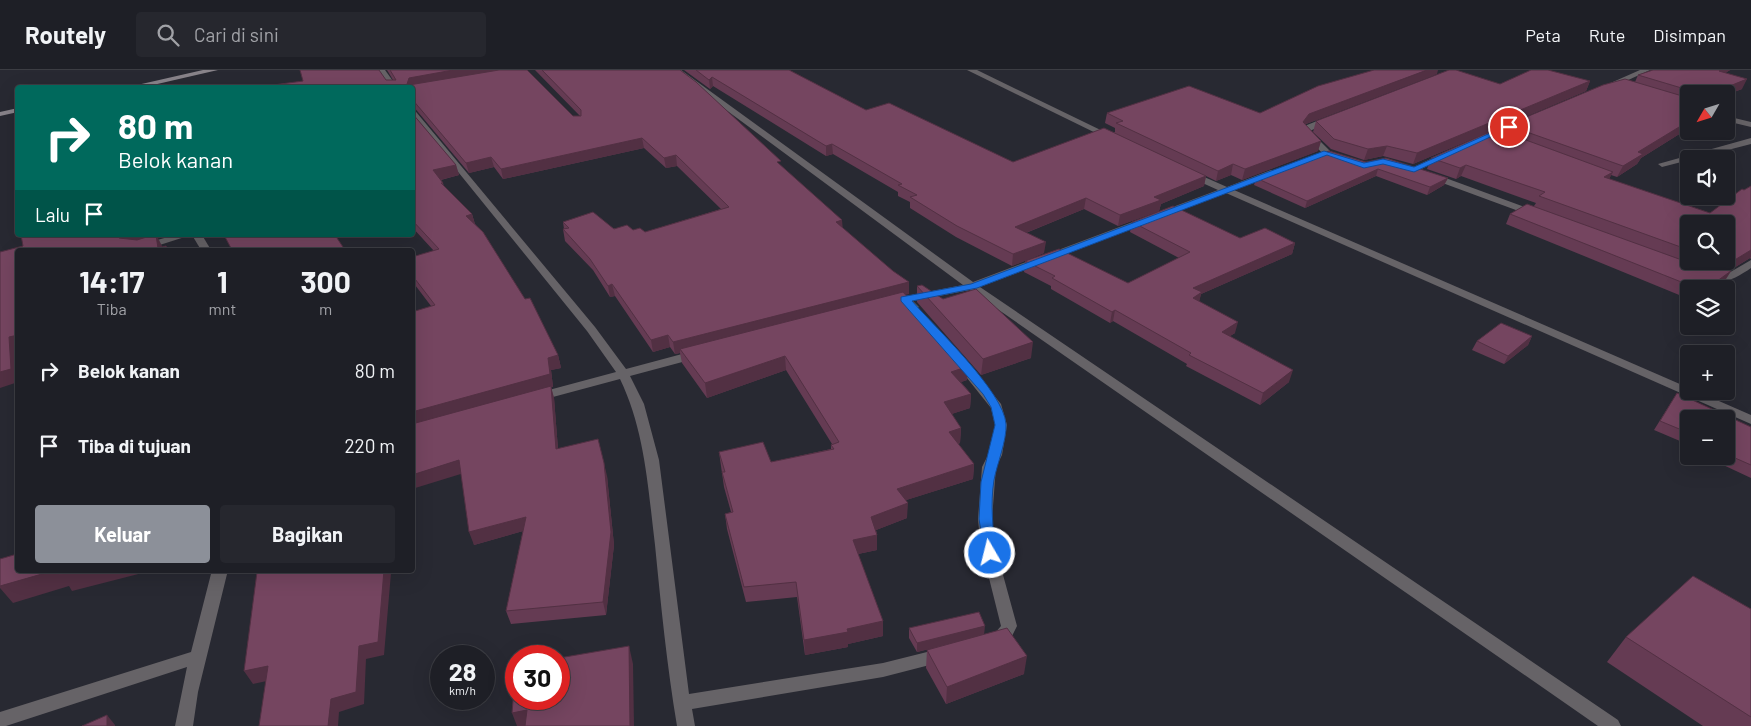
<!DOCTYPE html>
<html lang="id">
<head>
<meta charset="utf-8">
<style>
  :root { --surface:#1e1f26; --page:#26272e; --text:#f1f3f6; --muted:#a1a2a7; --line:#3c3d43; --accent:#8c9099 }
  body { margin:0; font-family:Barlow,sans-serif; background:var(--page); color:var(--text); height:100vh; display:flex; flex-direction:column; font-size:19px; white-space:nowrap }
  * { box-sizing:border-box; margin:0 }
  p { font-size:16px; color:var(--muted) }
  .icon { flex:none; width:28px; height:28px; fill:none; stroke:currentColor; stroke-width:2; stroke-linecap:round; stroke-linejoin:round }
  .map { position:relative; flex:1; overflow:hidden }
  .sheet { position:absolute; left:15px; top:178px; width:400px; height:325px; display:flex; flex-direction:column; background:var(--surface); border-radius:5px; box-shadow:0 5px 20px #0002,0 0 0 1px var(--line) }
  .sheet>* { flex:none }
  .guide { position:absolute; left:15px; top:15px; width:400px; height:152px; border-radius:5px; box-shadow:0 5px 20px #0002,0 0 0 1px var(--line); background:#00695c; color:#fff; overflow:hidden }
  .needle { width:32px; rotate:231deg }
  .controls { position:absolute; left:1680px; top:15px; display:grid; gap:10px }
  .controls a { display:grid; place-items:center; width:55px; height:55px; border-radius:5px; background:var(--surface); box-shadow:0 5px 20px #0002,0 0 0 1px var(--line); font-size:25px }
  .speed { position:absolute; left:430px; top:575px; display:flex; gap:10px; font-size:25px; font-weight:700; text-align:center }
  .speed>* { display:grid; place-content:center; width:65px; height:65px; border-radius:50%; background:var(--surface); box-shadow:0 5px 20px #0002,0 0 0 1px var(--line); line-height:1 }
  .speed small { font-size:12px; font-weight:400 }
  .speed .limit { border:8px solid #d22; background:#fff; color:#111 }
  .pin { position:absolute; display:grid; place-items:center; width:42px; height:42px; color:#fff; margin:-21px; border:2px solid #fff; border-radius:50%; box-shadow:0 1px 5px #0007 }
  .me { position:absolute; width:55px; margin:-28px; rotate:352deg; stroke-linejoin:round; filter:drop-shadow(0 0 4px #0008) }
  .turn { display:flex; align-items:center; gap:18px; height:105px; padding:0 20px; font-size:22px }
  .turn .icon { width:65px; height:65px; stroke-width:2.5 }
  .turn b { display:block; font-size:35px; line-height:42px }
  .then { display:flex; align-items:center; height:48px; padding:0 20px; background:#0003; gap:10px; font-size:19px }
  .eta { display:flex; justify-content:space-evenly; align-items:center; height:85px; text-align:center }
  .eta b { font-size:30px; font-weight:700; line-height:35px }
  .primary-button { display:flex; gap:10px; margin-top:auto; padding:10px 20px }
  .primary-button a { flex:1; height:58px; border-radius:5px; background:var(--accent); color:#fff; font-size:20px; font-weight:700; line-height:58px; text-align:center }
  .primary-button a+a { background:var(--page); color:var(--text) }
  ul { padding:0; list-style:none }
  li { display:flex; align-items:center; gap:15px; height:75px; padding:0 20px }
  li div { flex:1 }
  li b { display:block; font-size:19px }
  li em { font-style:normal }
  header { display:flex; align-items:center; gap:30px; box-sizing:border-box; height:70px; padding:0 25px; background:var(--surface); border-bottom:1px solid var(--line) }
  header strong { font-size:24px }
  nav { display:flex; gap:28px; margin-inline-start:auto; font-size:18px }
  .search { width:350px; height:45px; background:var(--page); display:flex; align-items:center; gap:12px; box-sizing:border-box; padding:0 18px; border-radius:5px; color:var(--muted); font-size:19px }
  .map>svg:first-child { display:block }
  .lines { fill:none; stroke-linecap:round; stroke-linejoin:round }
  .service { fill:#666367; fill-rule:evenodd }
  .minor { fill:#666367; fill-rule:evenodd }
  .secondary { fill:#88838a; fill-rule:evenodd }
  .wall { fill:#653b53; fill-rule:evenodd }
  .shaded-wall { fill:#523043 }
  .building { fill:#754560; stroke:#523043 }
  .route { fill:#1a73e8; stroke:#114b97 }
</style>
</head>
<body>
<header>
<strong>Routely</strong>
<div class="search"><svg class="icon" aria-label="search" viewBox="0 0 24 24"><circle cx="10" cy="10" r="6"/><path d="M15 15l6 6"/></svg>Cari di sini</div>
<nav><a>Peta</a><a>Rute</a><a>Disimpan</a></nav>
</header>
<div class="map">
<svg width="1751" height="656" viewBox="0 0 1751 656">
  <rect width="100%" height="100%" fill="#282932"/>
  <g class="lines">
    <path class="service" d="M175,165h16l-47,15h-16l1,-2z"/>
    <g class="minor">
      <path d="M377,0h8l13,18h-7z"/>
      <path d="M672,0h9l292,212 245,-92 -31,-14v-4h6l34,15 44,-17 3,1v4l-40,15 455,198v3h7l55,24v9l-525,-231 -246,94 638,433 3,6h-23l-628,-436 -57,11 6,6 -6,3 -4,-1 -9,-10 1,-2 62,-12z"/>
      <path d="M967,0h10l138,67 -7,2z"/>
      <path d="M1640,0h10l-37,17 -7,-2z"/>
      <path d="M412,37l183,220 31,42 71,-19 6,4 -2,3 -71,19 14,28 15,56 30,234 194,-31 60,-15 6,2 2,5 -2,5 -66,17 -191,32 3,17h-18c-10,-60 -16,-120 -22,-181 -7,-57 -10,-114 -35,-166l-82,22 -4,-1 -2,-3 2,-3 82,-22 -29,-41 -175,-216z"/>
      <path d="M1726,46l25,6v5l-25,-6z"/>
      <path d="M1327,47l7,2 -24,12 20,20 14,5v4l-20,-5 -23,-24 6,-6z"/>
      <path d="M1519,50l7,2 -38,17 -7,-2z"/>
      <path d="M1751,68v6l-89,23 -4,-3z"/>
      <path d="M1441,84l7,2 -31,15 -7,-2z"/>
      <path d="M1432,103l106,39 2,2 -5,3 -3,-1 -103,-38v-4z"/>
      <path d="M192,165h10l9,15h-10z"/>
      <path d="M1751,190v8c-13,9 -33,21 -47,9l5,-3h18z"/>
      <path d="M957,284l4,1 40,49 6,21 -5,30 -6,12 -4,52 2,23 23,84 -7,14 -14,8 -6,-2 -2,-5 13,-15 -21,-84 -2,-23 4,-52 6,-12 7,-30 -4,-17 -40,-50z"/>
      <path d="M212,500h16l-30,122 -5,34h-18l12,-59 -181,59h-6v-14l191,-60z"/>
    </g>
    <g class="secondary">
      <path d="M203,0h15l-78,18h-16z"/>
      <path d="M18,38v4l-18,4v-4z"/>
    </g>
  </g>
  <g class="wall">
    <path d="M387,0h140l46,46h7l-45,-46h145l101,96 128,128h-4l62,86 -6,2 10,12 -1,14 -19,6 10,14 -1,15 -2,1 16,20 -1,15 -67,21 1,18 -31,12 1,5v15l-19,4 25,67v15l-35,8v3l-43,8 -8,-58 -51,5 -19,-73 -2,-15 6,-2 -7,-25 -5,-35 52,10 60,-13v-4l1,-1 -46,-74 -79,28 -25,-35 -2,-10 -5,1 -5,-7 -17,5 -38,-56 -5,1 -17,-27 -28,-29 -2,-12h1l-1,-7 82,10 76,-23 -44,-43 -11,2 -22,-20 -141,31 -9,-12 -25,6 -56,-67h-1v-18l-26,-8h7z"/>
    <path d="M684,0h105l77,40 147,52 102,-30v-4l-10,-5 2,-10h153l177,-39 -131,50 -1,1 16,16 -3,10 -76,29 -11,-5 -15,6 -10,-5 -2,10 -43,18 -2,7 -41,15 -34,-17 -58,24 18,20 -32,13 -56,-29 -46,-29v-6l-12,-6v-4l-65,-38 -7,2 -113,-70 -3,3z"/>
    <path d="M1653,0h77l-5,3 17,16 -16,6v-1h-37v34l-48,30 -4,6 -20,13 -6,-2 -2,4 101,34 34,-23 7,-4v73l-1,-1 -21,13h2l-7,11 -10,7h-25v10l-183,-75 4,-10 24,-8 2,-3 -75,-27 -5,3 -29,-10 4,-11 73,-26 3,-7 128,-43 3,-7zM1689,154h37v37h-37z"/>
    <path d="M1590,11l-4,10 -173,73 -30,-8 -19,4 -33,-11 -18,-17 3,-11 184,-37z"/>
    <path d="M412,43l44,52 3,10 -18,5 2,3 1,4 28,27 3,10 83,131 3,13 -10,2 2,17h-2l3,11 4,51 49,27 7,69 -8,70 -95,9 -5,-13 17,-80 -49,14 -43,-239 -19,-25v-24l22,-6 -22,-24z"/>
    <path d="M1366,92l82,16 -4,7 -17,10 -51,-19 -71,32 -51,-23 2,-7z"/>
    <path d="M1132,152l108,16 55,5 -3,11 -91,40 -2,7 36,32 -5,3 59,46 -29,23 -74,-39 1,-2 -74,-43 -3,2 -59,-34v-3l-27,-14 1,-11 103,22 51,-25 -49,-26z"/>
    <path d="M917,216l114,72 -50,17 -64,-73z"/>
    <path d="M1532,266l-4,9 -24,19 -32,-14 5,-9z"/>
    <path d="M1677,323l74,34v51l-47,-22h22v-37h-37v30l-4,-2 2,-3 -33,-14z"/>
    <path d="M1751,539v117h-48l-96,-64 19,-25z"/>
    <path d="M909,558l75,6 40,40 -78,30 -20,-36 1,-18 10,-3 -20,5 -8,-14z"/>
  </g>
  <g class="shaded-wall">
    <path d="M453,0h53l-94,18 -5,-4 2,-6z"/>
    <path d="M1427,0h11l-1,4 -131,50 -6,8 3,-10 6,-8z"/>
    <path d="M1721,0h9l-16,11 5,-10z"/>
    <path d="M712,7l1,9 -3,3 -1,-9z"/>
    <path d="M1747,9l-5,10 -16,6v-1h-16z"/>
    <path d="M1590,11l-4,10 -173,73 4,-11z"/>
    <path d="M1689,51v7l-48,30 -4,6 -20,13 6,-11 15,-14z"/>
    <path d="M642,68l2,10 -141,31 -2,-10z"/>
    <path d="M1321,71l-3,10 -76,29 3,-11z"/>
    <path d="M832,74l1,10 -7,2v-10z"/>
    <path d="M1387,76l-4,10 -19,4 4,-11z"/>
    <path d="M676,85l1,11 -11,2 -2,-10z"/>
    <path d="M491,87l3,10 -25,6 -3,-10z"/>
    <path d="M1233,94l-2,11 -15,6 2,-10z"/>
    <path d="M456,95l3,10 -23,6 -3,-11z"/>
    <path d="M1466,95l-5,11 -5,3 4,-11z"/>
    <path d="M1378,99l-2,7 -71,32 2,-7z"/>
    <path d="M1613,102l-6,11 -3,-6z"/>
    <path d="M1206,106l-2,10 -43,18 -2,7 -41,15 2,-11 34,-18z"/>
    <path d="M1448,108l-4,7 -17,10 3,-8z"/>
    <path d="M1086,128l-2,11 -71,29 2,-11z"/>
    <path d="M472,144l3,11 -9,-9z"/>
    <path d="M842,150l1,11 -7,-9z"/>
    <path d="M121,165h39v2l-2,1 4,8 1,4 -35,-4 -9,-8z"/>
    <path d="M1046,172l-2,11 -32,13 1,-12z"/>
    <path d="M1295,173l-3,11 -91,40 -2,9 -9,6 3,-21z"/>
    <path d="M1751,180v7l-1,1 -25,15 8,-12z"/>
    <path d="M1731,201l-7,11 -10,7h-8z"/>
    <path d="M909,212v12l-227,58 -2,-3v4l-5,1 -2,-12z"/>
    <path d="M612,214l3,12 -5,1 -2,-11z"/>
    <path d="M1115,240l-2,11 -3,2 2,-11z"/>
    <path d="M1238,252l-3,11 -16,10 3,-11z"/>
    <path d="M18,265v47l-18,6v-16l9,-35z"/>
    <path d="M668,265l2,12 -17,5 -2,-12z"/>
    <path d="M1532,266l-4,9 -24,19 4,-8z"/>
    <path d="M1033,272l-2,16 -50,17 2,-16z"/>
    <path d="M558,285l3,13 -10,2 2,17h-2l3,11 5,64 -147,-36v-14l136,-54z"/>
    <path d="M785,286l1,14 -79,28 -2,-15z"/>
    <path d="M969,296l-2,14 -17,6 1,-14z"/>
    <path d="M1293,300l-4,12 -29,23 3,-12z"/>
    <path d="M971,324l-1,14 -27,9 1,-15z"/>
    <path d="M961,358l-1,15 -12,3 1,-14z"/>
    <path d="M459,390l5,13 -52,16v-14z"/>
    <path d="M604,393l3,13 7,69 -8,70 -3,-13z"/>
    <path d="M974,394l-1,15 -76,24v-14z"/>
    <path d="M908,433l-1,15 -36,14v-15z"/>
    <path d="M526,447l4,12 -56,16 -5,-13z"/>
    <path d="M877,465v15l-24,5v-15z"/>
    <path d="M56,500h98l-82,21 -3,-5 -56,17 -13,-15v-2z"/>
    <path d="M384,500l15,1 -8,2 -7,82 -18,4 -2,45 -25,8 -1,14h-10l3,-27 28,-53z"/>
    <path d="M883,551v15l-35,8v3l-43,8 -1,-15 43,-11z"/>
    <path d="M985,556l-1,9 -67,17v-9z"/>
    <path d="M629,576l4,18 1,62h-4z"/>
    <path d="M1027,586l-3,18 -78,30 1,-17z"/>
    <path d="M268,596l8,13 -23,5 -9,-13z"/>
    <path d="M527,640l6,16h-16l-5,-13z"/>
    <path d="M107,645l8,10v1h-8z"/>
  </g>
  <g class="building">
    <path d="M300,0h79l7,10h10l-6,-10h63l-44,8 -2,6 2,1 90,-15h28l46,46h8v-6l-39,-40h138l16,12 85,79 -4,1 65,58 -6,2 57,49 16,11 -236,60 -5,-7 -17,5 -39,-56 -4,2 -18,-27 -27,-30 6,-1 -6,-6 30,-10 21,17 13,-4 6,5 7,-2 5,4 84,-25 -53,-52 -12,3 -22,-20 -141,31 -10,-12 -25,6 -54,-64v-11h-161l52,-7z"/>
    <path d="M696,0h93l77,40 23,-7 124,59 91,-34 102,48 -52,21 7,3 -41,15 -34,-17 -71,29 31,15 -33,12 -56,-28 -47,-29 7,-2 -19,-10 4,-1 -70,-40 -6,2 -114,-69 -3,3z"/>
    <path d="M1374,0h53l-118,44 -6,8 18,19 -76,28 -12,-5 -15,7 -102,-48 7,-2 -16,-8 82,-27 71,27 58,-27z"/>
    <path d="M1449,0h7l44,14 31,-14h17l42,11 -173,72 -30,-7 -19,3 -34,-10 -18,-18z"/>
    <path d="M1653,0h68l-2,1 28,8 -37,15h-15v-2l-57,-17z"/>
    <path d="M1625,9l64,19v23l-51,31 5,2 -20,12 -116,-41 96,-40z"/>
    <path d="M244,15l1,3h-22z"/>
    <path d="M412,43l44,52 -23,5 10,13h-2l31,31 -6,2 17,16 42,67 5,-1 28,57 -10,3 2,16 -138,38v-100l23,-7 -23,-30v-18l27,-8 -27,-29z"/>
    <path d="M1496,59l117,43 -9,5 106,36 32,-24 2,1 7,-4v64l-18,11 -7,-1v-36h-37v26l-150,-54 6,-4 -79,-27 -6,3 -29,-10z"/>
    <path d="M1329,81l37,11 20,-4 62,20 -18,9 -52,-18 -71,32 -51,-23z"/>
    <path d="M1527,134l177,64 27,3 -25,18h-7l-189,-75z"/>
    <path d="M1173,136l67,32 25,-10 30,15 -102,45 9,4 -9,6 45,24 -16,10 71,38 -30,23 -74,-38 2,-2 -76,-43 -3,2 -60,-34 3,-2 -30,-15 34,-12 69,34 62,-31 -58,-30z"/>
    <path d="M21,165h100l-2,3 18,2 16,-5h3l2,13 8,-2 2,4h-150v85l-9,2 2,32 -11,3v-120l23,-6z"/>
    <path d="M224,165h111l10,15h-113z"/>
    <path d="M922,215l21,14 33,-10 57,53 -50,17 -66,-73z"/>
    <path d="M903,222l66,74 -18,6 20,22 -27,8 17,26 -12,4 25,32 -77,25 11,14 -37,14 6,18 -24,5 30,81 -36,8 1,3 -44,8 -8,-58 -52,5 -19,-73 8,-2 -11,-40h3l-6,-20 44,-10 8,20 63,-13 -3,-4 8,-3 -54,-86 -80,27 -25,-34z"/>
    <path d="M1501,253l31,13 -24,20 -31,-15z"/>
    <path d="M551,316l5,63 42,-10 6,24 7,69 -8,70 -97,9 20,-94 -57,15 -10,-72 -47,15v-51z"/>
    <path d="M1677,323l74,34v38l-25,-11v-35h-37v14l-29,-12z"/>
    <path d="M17,484l1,16h38l-56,16v-27z"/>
    <path d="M61,500h17l-19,5z"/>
    <path d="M266,500h118l-6,72 -19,4 -3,46 -25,7 -3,27h-69l9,-60 -24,5 13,-99z"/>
    <path d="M1693,506l58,33v108l-125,-80z"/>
    <path d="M979,542l6,14 -68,17 -8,-15z"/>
    <path d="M1007,558l20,28 -80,31 -20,-37z"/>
    <path d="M629,576l1,80h-105l2,-16 -15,3 4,-48v34h43v-41z"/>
    <path d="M107,645v11h-25z"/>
  </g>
  <path class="route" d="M1506,56l6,1 -98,45 -31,-8 -19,4 -37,-13 -350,133 -65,13c23,26 92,91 94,123 1,16 -9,40 -12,56 -4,24 -1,49 2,73l-6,5 -5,-2 -6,-37 2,-37 14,-57 -4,-18 -8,-13 -82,-93v-4l70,-13 353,-133 40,12 19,-4 31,8z"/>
</svg>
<div class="controls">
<a><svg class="needle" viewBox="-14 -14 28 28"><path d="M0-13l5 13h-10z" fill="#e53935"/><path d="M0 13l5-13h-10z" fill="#a1a2a7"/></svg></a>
<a><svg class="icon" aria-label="sound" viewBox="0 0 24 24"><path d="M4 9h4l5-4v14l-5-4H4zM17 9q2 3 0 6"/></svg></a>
<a><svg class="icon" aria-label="search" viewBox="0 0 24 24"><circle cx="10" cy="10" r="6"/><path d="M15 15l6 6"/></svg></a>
<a><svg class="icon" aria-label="layers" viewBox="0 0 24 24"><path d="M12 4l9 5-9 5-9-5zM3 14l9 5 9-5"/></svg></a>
<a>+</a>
<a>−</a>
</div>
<div class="speed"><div>28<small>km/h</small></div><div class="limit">30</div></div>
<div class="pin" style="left:1509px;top:57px;background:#d93025"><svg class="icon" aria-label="arrive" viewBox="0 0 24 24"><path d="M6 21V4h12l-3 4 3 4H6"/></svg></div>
<svg class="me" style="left:990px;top:483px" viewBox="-20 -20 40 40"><circle r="17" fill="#1a73e8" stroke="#fff" stroke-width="3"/><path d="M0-11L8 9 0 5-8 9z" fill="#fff"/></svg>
<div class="guide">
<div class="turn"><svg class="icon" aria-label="right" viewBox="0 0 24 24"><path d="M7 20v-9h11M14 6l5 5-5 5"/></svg><div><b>80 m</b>Belok kanan</div></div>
<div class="then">Lalu<svg class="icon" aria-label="arrive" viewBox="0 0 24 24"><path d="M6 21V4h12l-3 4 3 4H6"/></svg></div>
</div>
<section class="sheet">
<div class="eta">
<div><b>14:17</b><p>Tiba</p></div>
<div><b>1</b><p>mnt</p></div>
<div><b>300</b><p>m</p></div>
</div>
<ul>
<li><svg class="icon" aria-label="right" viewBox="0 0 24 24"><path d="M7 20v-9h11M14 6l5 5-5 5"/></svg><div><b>Belok kanan</b></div><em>80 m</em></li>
<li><svg class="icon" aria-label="arrive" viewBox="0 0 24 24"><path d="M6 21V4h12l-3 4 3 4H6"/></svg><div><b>Tiba di tujuan</b></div><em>220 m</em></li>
</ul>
<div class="primary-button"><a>Keluar</a><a>Bagikan</a></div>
</section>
</div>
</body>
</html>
